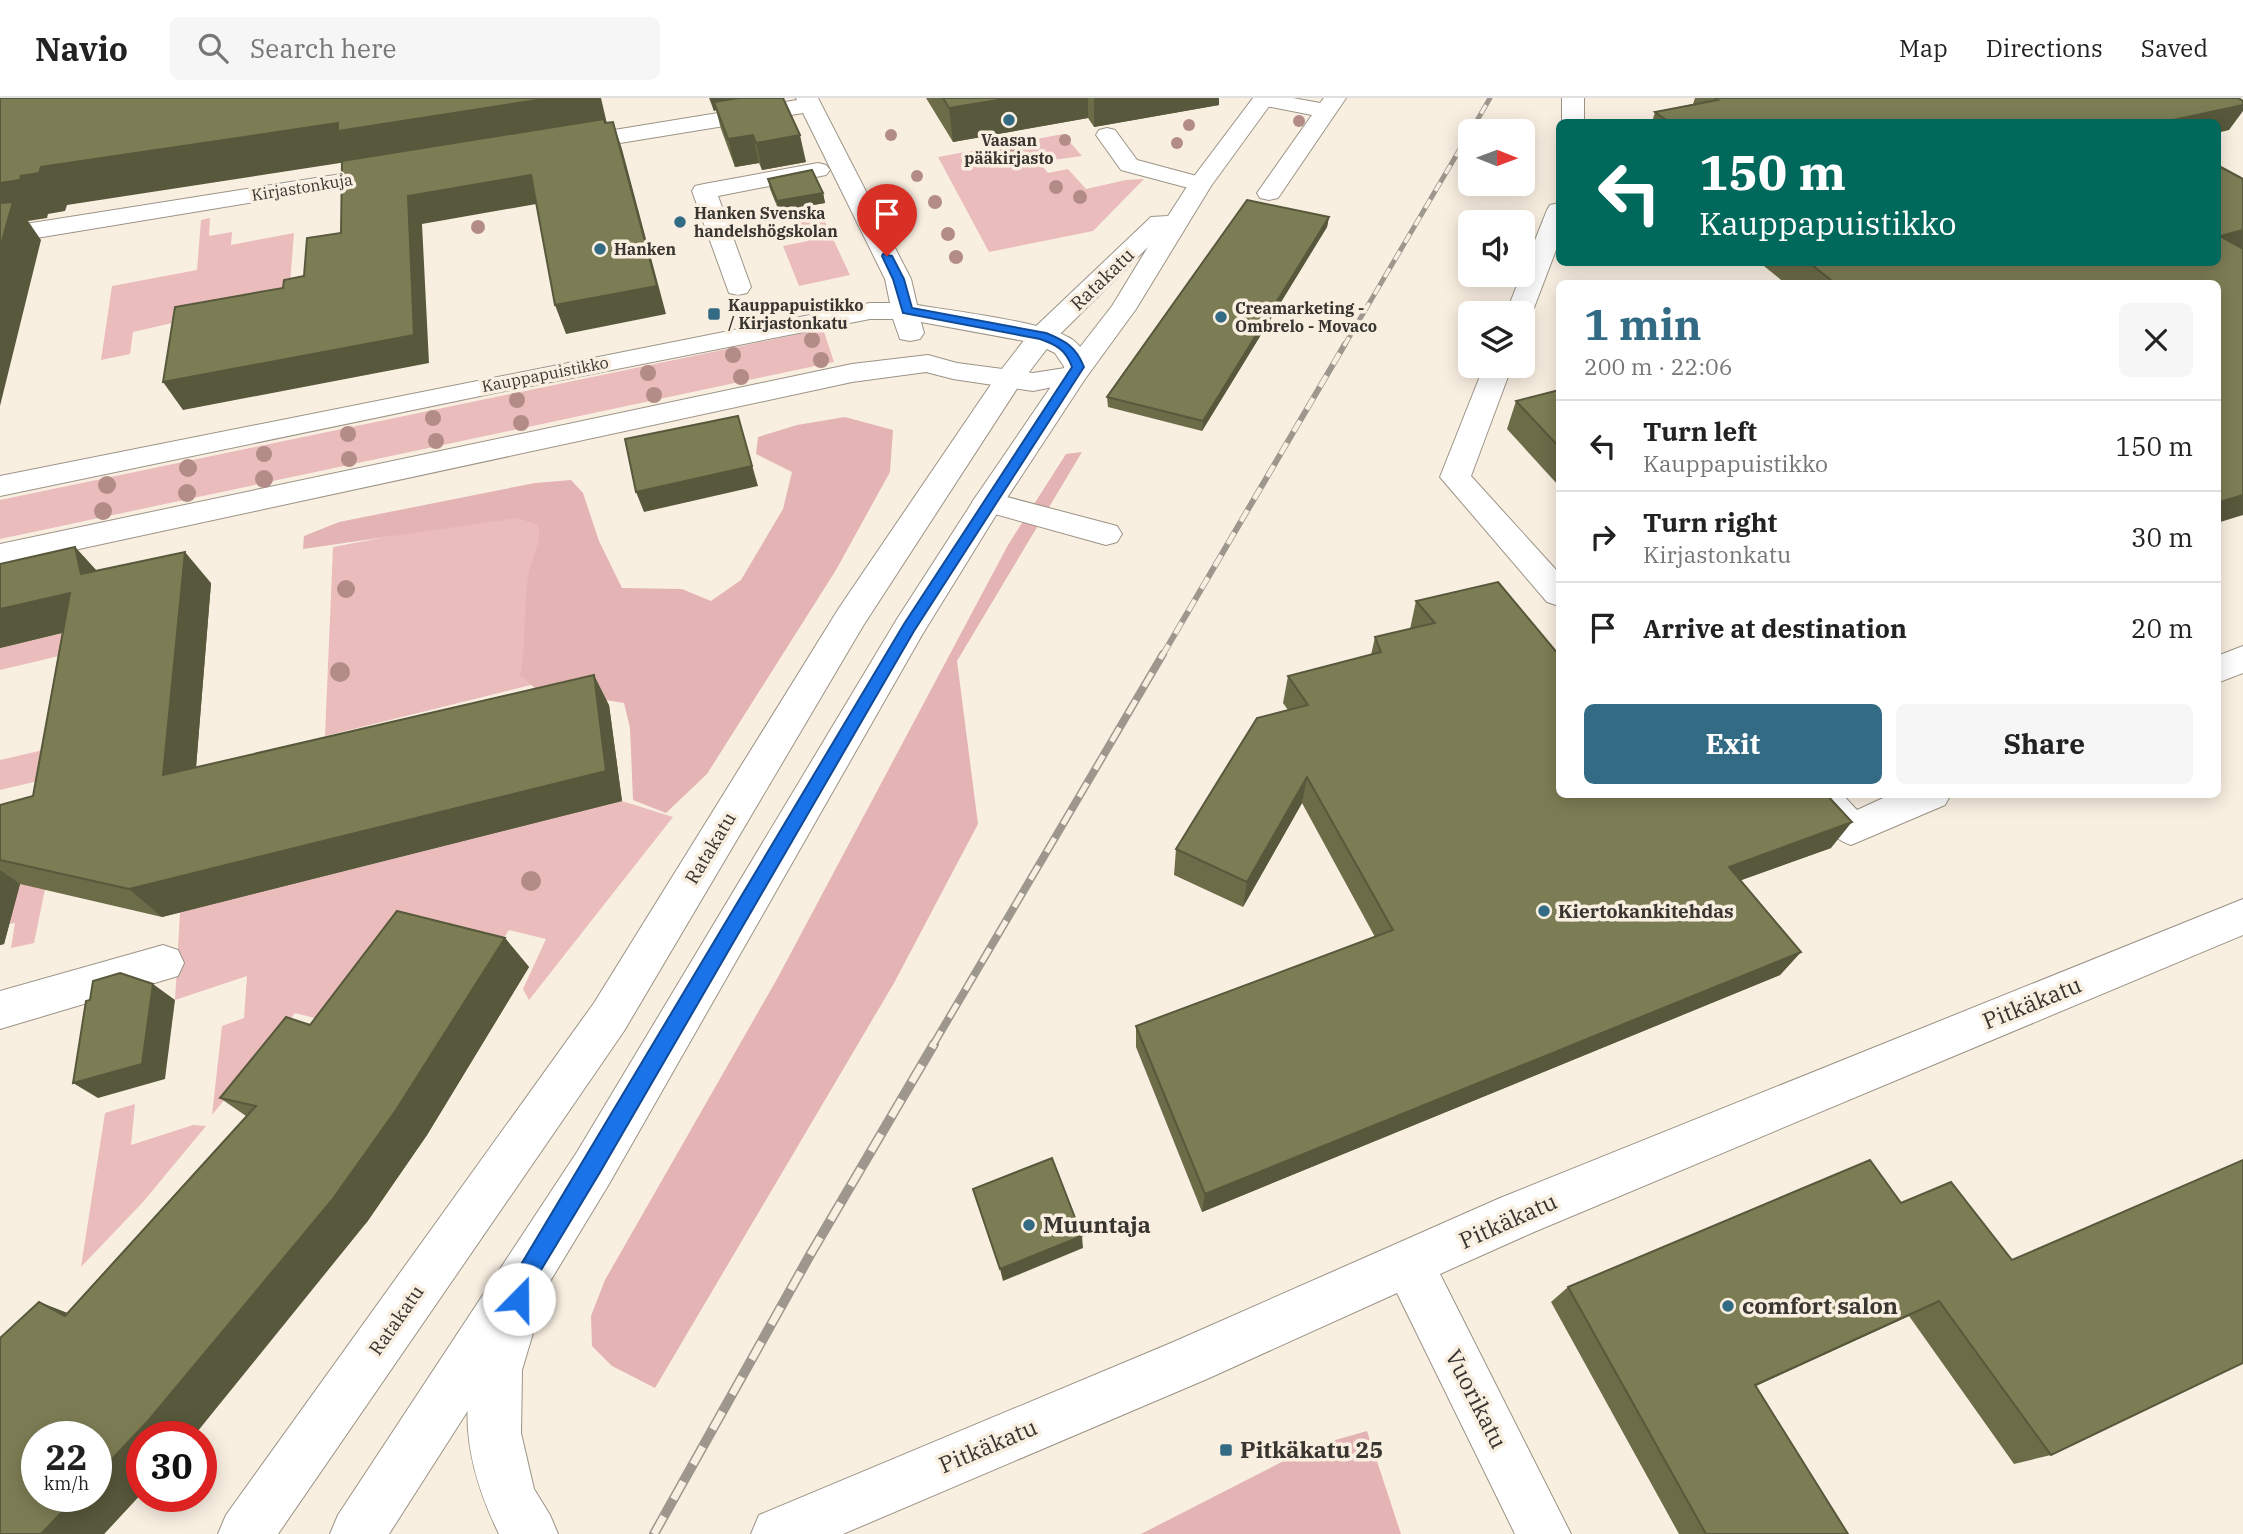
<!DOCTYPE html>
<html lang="en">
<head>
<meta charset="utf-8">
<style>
  :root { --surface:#fff; --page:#f6f6f6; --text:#222; --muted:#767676; --line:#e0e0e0; --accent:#336b85 }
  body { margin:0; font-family:"IBM Plex Serif",serif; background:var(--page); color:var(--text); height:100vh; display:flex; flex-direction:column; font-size:26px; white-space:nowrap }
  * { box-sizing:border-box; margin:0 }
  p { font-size:23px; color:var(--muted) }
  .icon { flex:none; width:38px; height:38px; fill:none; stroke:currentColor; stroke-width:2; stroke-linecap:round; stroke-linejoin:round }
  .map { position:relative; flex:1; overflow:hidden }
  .drawer { position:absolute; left:1556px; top:182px; width:665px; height:518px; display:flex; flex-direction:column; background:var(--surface); border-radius:10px; box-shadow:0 4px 18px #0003 }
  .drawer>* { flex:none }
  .top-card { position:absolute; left:1556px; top:21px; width:665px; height:147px; border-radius:10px; box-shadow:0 4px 18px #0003; background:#00695c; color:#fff; overflow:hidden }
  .needle { width:46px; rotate:91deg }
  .buttons { position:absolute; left:1458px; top:21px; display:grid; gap:14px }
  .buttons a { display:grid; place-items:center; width:77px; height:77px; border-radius:10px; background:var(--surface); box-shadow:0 4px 18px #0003; font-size:35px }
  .speed { position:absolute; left:21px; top:1323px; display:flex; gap:14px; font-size:35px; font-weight:700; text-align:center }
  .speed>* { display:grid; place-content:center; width:91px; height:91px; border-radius:50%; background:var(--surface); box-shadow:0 4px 18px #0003; line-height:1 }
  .speed small { font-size:18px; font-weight:400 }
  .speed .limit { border:10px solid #d22; background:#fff; color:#111 }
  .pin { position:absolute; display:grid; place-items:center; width:60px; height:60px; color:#fff; margin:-72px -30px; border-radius:50% 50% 50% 0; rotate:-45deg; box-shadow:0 0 7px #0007 }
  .pin .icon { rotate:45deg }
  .me { position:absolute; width:77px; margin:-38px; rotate:22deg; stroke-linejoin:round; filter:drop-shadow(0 0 5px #0008) }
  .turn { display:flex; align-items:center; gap:24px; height:147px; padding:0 28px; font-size:32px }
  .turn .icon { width:91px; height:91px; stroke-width:2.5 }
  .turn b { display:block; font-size:49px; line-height:60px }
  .round { display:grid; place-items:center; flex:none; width:74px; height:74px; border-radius:10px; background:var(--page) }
  .overview { display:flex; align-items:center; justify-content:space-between; height:119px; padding:0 28px }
  h1 { font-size:42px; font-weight:700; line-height:52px; color:var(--accent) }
  .action { display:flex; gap:14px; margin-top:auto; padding:14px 28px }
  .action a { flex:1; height:80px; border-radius:10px; background:var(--accent); color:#fff; font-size:28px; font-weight:700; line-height:80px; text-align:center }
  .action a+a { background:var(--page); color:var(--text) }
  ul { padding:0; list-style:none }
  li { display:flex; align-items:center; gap:21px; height:91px; padding:0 28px; border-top:2px solid var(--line) }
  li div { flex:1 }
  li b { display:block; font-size:26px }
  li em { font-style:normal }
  header { display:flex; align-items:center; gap:42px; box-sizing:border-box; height:98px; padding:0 35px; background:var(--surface); border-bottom:2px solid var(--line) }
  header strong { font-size:33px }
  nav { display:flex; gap:38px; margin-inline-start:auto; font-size:24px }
  .search { width:490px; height:63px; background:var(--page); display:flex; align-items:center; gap:18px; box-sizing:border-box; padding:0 24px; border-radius:10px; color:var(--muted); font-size:26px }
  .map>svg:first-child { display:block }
  .green { fill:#eabcbc }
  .forest { fill:#e4b3b4 }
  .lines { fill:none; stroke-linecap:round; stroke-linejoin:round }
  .minor-casing { stroke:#9b9386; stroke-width:2 }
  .major-casing { stroke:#9b9386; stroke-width:2 }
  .minor { fill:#fff; fill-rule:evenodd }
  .major { fill:#fff; fill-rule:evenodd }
  .rail-far3-casing { stroke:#9e978d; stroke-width:5 }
  .rail-far2-casing { stroke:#9e978d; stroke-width:6 }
  .rail-far1-casing { stroke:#9e978d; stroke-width:8 }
  .rail-casing { stroke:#9e978d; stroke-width:10 }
  .rail-far3 { stroke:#f9efe1; stroke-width:3.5; stroke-dasharray:10; stroke-linecap:butt }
  .rail-far2 { stroke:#f9efe1; stroke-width:4.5; stroke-dasharray:13; stroke-linecap:butt }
  .rail-far1 { stroke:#f9efe1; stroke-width:5; stroke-dasharray:16; stroke-linecap:butt }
  .rail { stroke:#f9efe1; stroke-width:7; stroke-dasharray:20; stroke-linecap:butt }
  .tree { fill:#b38c88 }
  .wall { fill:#6c6c49 }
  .shaded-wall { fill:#58583c }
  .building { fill:#7d7d55; stroke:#58583c; stroke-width:2 }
  .route { fill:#1a73e8; stroke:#114b97; stroke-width:2 }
  .poi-dot { fill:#336b85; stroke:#f9efe1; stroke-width:2.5 }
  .labels { text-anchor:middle; stroke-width:7; stroke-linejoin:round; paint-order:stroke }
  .far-poi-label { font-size:16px; font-weight:bold; fill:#393530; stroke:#f9efe1; text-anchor:start }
  .far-street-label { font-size:16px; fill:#393530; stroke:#f9efe1 }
  .street-label { font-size:19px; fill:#393530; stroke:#f9efe1 }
  .poi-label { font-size:19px; font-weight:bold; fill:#393530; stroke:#f9efe1; text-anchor:start }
  .near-street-label { font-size:23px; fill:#393530; stroke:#f9efe1 }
  .near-poi-label { font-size:23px; font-weight:bold; fill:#393530; stroke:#f9efe1; text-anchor:start }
</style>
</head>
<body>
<header>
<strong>Navio</strong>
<div class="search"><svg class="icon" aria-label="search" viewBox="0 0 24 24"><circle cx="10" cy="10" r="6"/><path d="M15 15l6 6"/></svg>Search here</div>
<nav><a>Map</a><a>Directions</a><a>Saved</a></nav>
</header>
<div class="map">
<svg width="2243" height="1436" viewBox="0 0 2243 1436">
  <rect width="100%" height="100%" fill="#f9efe1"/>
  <g class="green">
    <path d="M1063,36l19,22 -43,6 9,11 20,-4 18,20 40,-9 18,-1 -51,52 -104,21 -51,-95z"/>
    <path d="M818,109l32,68 -51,11 -16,-40 25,-5 -13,-30z"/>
    <path d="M210,120l-1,18 23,-4 -1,13 63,-12 -5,63 -156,36 -3,22 -29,6 11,-74 85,-16 4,-50z"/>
    <path d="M823,231l11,33 -834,177v-39z"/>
    <path d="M537,410l14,172 -226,56 8,-189z"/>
    <path d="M84,530l-4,23 -80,19v-22z"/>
    <path d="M65,647l-6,31 -59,14v-30z"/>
    <path d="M622,703l51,16 -144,183 -6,-11 23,-50 -37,-9 -19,28 -164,63 -31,-8 -83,102 10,-89 22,-8 3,-42 -72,24 5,-88z"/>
    <path d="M22,755l30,2 -18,88 -23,5 4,-25 -7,1z"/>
    <path d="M135,1006l-4,41 62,-20 13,1 -63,76 -62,65 24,-154z"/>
  </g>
  <g class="forest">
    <path d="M845,319l48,13 -3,42 -54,98 -129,204 -41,39 -33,-13 -3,-72 -6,-25 -88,-14 -16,-14c7,-32 3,-66 8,-98 3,-19 14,-32 10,-52l-21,-7 -214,31 1,-13 35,-14 196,-39 36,-3 12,13 16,48 23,47 60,1 29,12 30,-21 42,-71 9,-37 -36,-18 2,-17 39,-12z"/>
    <path d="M1082,354l-125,209 21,163 -84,159 -239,405 -43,-22 -20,-20 -1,-30 14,-36 172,-301 231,-434 58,-91z"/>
    <path d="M1367,1333l34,103h-260l170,-87z"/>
  </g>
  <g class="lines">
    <g class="minor-casing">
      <g id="minor">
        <path d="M796,0h22l93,181 6,26c36,6 130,17 156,35 9,7 15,17 19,27l-9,14 -50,10 -80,-12 -27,-7 -74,10 -852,184v-22l852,-180 76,-9 29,8 76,10 32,-5 -10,-15 -20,-10 -114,-21 3,11 -4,6 -10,2 -10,-2 -7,-20h-23l-385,76 -485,101v-20l870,-173h20l-5,-24 -82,-166 -238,39 -8,-2 -4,-5 4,-5 8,-2 232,-38z"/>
        <path d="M1254,0h39l27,5 4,-5h22l-68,100 -9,2 -9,-2 -3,-5 55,-78 -56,-11z"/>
        <rect x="1562" y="0" width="22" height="24"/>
        <path d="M1107,30l8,2 22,30 71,19 4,5 -4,5 -8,2 -79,-21 -25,-35 3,-5z"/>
        <path d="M818,65l8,2 4,5 -4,5 -108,21 33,91 -4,6 -9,2 -9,-2 -37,-102 3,-5 9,-2z"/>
        <path d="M392,68l8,2 4,5 -4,5 -400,66v-16z"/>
        <path d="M1559,105v39l-27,71 -3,6 -7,1v-7h-16l41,-103 3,-5z"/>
        <path d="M1484,268h28l-41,110 88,97v33l-12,-4 -107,-125z"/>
        <path d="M988,394l129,34 5,8 -5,8 -11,3 -129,-36 -5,-7 5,-7z"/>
        <path d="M2243,548v27l-26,10v-27z"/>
        <path d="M1799,696h43l15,16 35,-16h59l-6,11 -94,40c-21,-7 -41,-30 -52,-51z"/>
        <path d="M2243,801v36l-709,297 -94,42 131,260h-56l-118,-241 -190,86 -364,155h-92l8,-19 412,-172 329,-145z"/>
        <path d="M163,847l15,5 6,13 -6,13 -178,53v-38z"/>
        <path d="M514,1190l18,7 7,18 -17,57 -1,63 13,56 16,26 8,19h-59c-43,-89 -40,-149 -3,-239z"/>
      </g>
    </g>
    <g class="major-casing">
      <path id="major" d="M1253,0h22l-64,88 -75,123 -51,70 -84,128 -79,128 -313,549 -66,109 -154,241h-59l8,-19 239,-363 320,-533 80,-124 86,-126 49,-63 36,-59 -96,95 -32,42 -157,242 -239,405 -346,503h-60l8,-19 368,-512 245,-395 159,-234 34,-44 119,-113 17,-1 24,-37z"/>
    </g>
    <use href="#minor" class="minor"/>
    <use href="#major" class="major"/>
    <g class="rail-far3-casing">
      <g id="rail-far3">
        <path d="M1471,33l19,-33"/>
        <path d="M1344,248l126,-214"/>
      </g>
    </g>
    <g class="rail-far2-casing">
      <path id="rail-far2" d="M1162,558l183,-312"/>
    </g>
    <g class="rail-far1-casing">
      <path id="rail-far1" d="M933,947l230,-391"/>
    </g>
    <g class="rail-casing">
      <path id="rail" d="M654,1436l156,-279 124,-211"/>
    </g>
    <use href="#rail-far3" class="rail-far3"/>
    <use href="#rail-far2" class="rail-far2"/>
    <use href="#rail-far1" class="rail-far1"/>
    <use href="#rail" class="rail"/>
  </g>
  <g class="tree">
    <circle cx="1299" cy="23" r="6"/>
    <circle cx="1189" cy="27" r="6"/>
    <circle cx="891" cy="37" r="6"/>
    <circle cx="1065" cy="42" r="6"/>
    <circle cx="1177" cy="45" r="6"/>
    <circle cx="1015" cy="52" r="6"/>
    <circle cx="978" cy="59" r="6"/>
    <circle cx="917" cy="78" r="6"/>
    <circle cx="1056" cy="89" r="7"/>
    <circle cx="1080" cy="99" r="7"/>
    <circle cx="935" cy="104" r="7"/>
    <circle cx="478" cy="129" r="7"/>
    <circle cx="948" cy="136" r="7"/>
    <circle cx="956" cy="159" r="7"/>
    <circle cx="812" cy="242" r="8"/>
    <circle cx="733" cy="257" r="8"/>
    <circle cx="821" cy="262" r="8"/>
    <circle cx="648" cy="275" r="8"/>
    <circle cx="741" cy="279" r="8"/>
    <circle cx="654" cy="297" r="8"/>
    <circle cx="517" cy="302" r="8"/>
    <circle cx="433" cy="320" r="8"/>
    <circle cx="521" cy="325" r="8"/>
    <circle cx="348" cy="336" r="8"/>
    <circle cx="436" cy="343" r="8"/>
    <circle cx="264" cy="356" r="8"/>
    <circle cx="349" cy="361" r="8"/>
    <circle cx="188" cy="370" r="9"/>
    <circle cx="264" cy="381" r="9"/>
    <circle cx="107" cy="387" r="9"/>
    <circle cx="187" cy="395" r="9"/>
    <circle cx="103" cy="413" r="9"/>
    <circle cx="346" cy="491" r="9"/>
    <circle cx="340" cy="574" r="10"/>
    <circle cx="531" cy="783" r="10"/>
  </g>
  <g class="wall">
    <path d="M709,0h74l23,64 -44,8 -3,-7 -24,4 -14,-38 -5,-19 -2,1z"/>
    <path d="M926,0h293v7l-125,22 -6,-9 -135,24z"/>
    <path d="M1695,0h543l-9,32 -12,-8h-565l3,-10 38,-8z"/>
    <path d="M768,81l55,14 2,10 -46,8 -9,-22z"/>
    <path d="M1329,119l-2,10 -125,204 -94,-24 -1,-10z"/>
    <path d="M1759,164h458v22h-431z"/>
    <path d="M1559,292v96l-52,-57 9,-28z"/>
    <path d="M75,449l22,24 114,12 -15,184 413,-62 13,96 -460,116 -142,-33 -16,60 -4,1v-140l33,-9 29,-163 -62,15v-84z"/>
    <path d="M1498,484l61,212 272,54 -90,32 60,72 -21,23 -578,237 -66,-165v-21l239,-89 -73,-134 -59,104 -69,-32 2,-26 112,-139 -5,-7 5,-27 83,-21 4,-18 35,-8 6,-28z"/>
    <path d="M505,840l24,29 -102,168 -60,87 -225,215v56l-38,41 -65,-232 28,11 179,-197 -26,-18 90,-73z"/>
    <path d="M1901,1105l111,57 39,195 -37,9 -105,-148 -153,70 92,148h-169l-128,-232 17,-15z"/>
  </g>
  <g class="shaded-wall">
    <path d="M547,0h54l7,30 -255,33 -286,44 -2,6 -17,3 -1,4 -19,3 13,19 -41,166v-223l41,-16 297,-44z"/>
    <path d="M710,0h67l-63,4 2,8 -2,1z"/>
    <path d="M1010,0h78v20l-135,24 -4,-34z"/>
    <path d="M1094,0h125v7l-125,22z"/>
    <path d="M2243,7v6l-14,19 -12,3v-11h-53z"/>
    <path d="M613,24l9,27 44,165 -100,20 -11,-29z"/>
    <path d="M753,37l6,28 -24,4 -7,-28z"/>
    <path d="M800,37l6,27 -44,8 -6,-27z"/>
    <path d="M531,77l11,28 -120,21 7,139 -246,47 -20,-28 251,-47 -6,-139z"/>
    <path d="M823,95l2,10 -46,8 -2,-10z"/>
    <path d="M1329,119l-2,10 -125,204 1,-10z"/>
    <path d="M2243,132v22l-23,-16z"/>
    <path d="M738,318l20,70 -114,26 -8,-20z"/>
    <path d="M2243,397v20l-26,8v-20z"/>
    <path d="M75,449l29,32 -23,-5z"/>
    <path d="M185,454l26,31 -18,222 -30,-30z"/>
    <path d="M70,495l29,31 -99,24v-39z"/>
    <path d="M594,577l15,30 13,96 -460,116 -33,-28z"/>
    <path d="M1307,679l-5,26 -59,104 4,-25z"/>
    <path d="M1852,724l-21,26 -120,43 18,-24z"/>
    <path d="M0,772l20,14 -16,60 -4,1z"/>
    <path d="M505,840l24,29 -102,168 -60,87 -174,215h-51v56l-38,41h-63l36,-38h19v-20z"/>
    <path d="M1801,854l-21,23 -578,237 3,-18z"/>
    <path d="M153,886l22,16 -10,79 -67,19 -25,-15z"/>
    <path d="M1082,1138l1,12 -80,33 -3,-12z"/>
    <path d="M1939,1203l-30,15 -178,81 24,-12z"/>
    <path d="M39,1204l49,19 -23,-5z"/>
  </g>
  <g class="building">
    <path d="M0,0h550l-212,33v-8l-297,44 -2,6 -18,3 -1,4 -20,3z"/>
    <path d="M739,0h44l17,37 -44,8 -3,-8 -25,4 -14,-37z"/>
    <path d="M943,0h67l-61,10z"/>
    <path d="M1715,0h523l5,3v4l-79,17h-495l-14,-10 63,-12z"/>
    <path d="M604,21l1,4 8,-1 44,164 -102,19 -24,-130 -123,21 6,139 -251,47 12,-75 108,-19 1,-8 20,-4 3,-38 34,-5 1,-72z"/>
    <path d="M2217,67l26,14v51l-23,6 23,13v246l-26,8v-219h-381l-28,-22h409z"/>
    <path d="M812,72l11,23 -46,8 -9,-22z"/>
    <path d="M1247,102l82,17 -126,204 -96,-24z"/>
    <path d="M13,104l-13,46v-45z"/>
    <path d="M1559,292v57l-43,-46z"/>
    <path d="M738,318l14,50 -116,26 -11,-53z"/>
    <path d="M75,449l6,27 104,-22 -22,223 431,-100 12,96 -477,118 -129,-29v-55l33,-9 37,-203 -70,16v-45z"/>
    <path d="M1498,484l61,73v139h267l26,28 -123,45 72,85 -596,242 -69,-168 257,-96 -86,-153 -60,105 -71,-33 81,-131 51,-13 -20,-29 93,-24 -6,-15 60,-14 -19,-22z"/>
    <path d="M397,813l108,27 -109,172 -64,90 -184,221 -52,55v-39h-59v59h40l-36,38h-41v-196l39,-36 26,14 191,-210 -36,-8 66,-81 24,8z"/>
    <path d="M120,875l33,11 -11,80 -69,19 13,-82 4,-1 3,-19z"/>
    <path d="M1052,1060l30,78 -82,33 -27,-80z"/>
    <path d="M1870,1062l31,43 50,-21 61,78 231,-100v203l-192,92 -112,-154 -184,84 93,149h-142l-138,-247z"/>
  </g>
  <path class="route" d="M883,156l9,2 12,23 8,29 134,25c20,8 30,14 38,34l-170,264 -315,543 -64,106 -9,26 -7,3 -7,-3 -3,-7 10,-31 385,-644 168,-257c-6,-17 -15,-22 -32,-28l-137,-26 -10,-34 -11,-23z"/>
  <g class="poi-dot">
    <circle cx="1009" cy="22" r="7"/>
    <circle cx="680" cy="124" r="7"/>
    <circle cx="600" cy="151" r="7"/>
    <rect x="707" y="209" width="14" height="14" rx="3.5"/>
    <circle cx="1221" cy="219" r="7"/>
    <circle cx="1544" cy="813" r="7"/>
    <circle cx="1029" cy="1127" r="7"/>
    <circle cx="1728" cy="1208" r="7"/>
    <rect x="1219" y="1345" width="14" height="14" rx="3.5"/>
  </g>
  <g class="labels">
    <g class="far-poi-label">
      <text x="1009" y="48" text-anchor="middle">Vaasan<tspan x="1009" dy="18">pääkirjasto</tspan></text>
      <text x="694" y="121">Hanken Svenska<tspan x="694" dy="18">handelshögskolan</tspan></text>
      <text x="614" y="157">Hanken</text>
      <text x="728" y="213">Kauppapuistikko<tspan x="728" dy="18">/ Kirjastonkatu</tspan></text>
      <text x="1235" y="216">Creamarketing -<tspan x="1235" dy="18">Ombrelo - Movaco</tspan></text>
    </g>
    <g class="far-street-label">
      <text transform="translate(302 89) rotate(-9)" y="6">Kirjastonkuja</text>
      <text transform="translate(545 276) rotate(-11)" y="6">Kauppapuistikko</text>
    </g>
    <g class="street-label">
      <text transform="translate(1102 181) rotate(-44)" y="7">Ratakatu</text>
      <text transform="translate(710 750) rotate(-59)" y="7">Ratakatu</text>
      <text transform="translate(396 1222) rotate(-55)" y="7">Ratakatu</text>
    </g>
    <g class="poi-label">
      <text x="1558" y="820">Kiertokankitehdas</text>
    </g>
    <g class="near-street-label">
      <text transform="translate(2032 905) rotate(-22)" y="8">Pitkäkatu</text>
      <text transform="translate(1508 1123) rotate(-24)" y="8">Pitkäkatu</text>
      <text transform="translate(1476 1301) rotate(63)" y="8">Vuorikatu</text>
      <text transform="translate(988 1348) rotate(-23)" y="8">Pitkäkatu</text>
    </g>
    <g class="near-poi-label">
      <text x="1043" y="1135">Muuntaja</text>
      <text x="1742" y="1216">comfort salon</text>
      <text x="1240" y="1360">Pitkäkatu 25</text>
    </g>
  </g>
</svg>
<div class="buttons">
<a><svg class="needle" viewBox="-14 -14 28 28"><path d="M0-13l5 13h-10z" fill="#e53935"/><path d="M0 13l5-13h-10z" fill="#767676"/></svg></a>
<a><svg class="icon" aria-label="sound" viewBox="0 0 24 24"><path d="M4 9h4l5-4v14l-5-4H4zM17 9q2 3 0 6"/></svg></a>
<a><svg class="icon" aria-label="layers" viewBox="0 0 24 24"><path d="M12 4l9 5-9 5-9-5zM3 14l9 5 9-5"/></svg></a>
</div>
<div class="speed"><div>22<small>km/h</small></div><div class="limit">30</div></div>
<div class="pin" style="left:887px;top:158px;background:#d93025"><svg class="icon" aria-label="arrive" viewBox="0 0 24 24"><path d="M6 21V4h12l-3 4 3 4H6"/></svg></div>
<svg class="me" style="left:519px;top:1201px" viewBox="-20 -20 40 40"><circle r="19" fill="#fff"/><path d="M0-13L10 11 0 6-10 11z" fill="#1a73e8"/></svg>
<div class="top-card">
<div class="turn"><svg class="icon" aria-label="left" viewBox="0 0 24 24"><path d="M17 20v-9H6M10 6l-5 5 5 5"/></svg><div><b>150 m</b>Kauppapuistikko</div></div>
</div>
<section class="drawer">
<div class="overview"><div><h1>1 min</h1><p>200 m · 22:06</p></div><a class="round"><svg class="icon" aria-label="close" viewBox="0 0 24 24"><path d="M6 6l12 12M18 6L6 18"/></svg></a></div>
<ul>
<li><svg class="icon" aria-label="left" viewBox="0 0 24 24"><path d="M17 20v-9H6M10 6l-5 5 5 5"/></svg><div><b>Turn left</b><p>Kauppapuistikko</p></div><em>150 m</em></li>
<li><svg class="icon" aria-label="right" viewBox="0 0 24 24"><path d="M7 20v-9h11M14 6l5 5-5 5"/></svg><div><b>Turn right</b><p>Kirjastonkatu</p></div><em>30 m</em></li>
<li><svg class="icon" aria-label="arrive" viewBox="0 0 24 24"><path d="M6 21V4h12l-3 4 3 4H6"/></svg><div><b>Arrive at destination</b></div><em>20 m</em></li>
</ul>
<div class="action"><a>Exit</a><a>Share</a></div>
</section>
</div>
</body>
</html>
